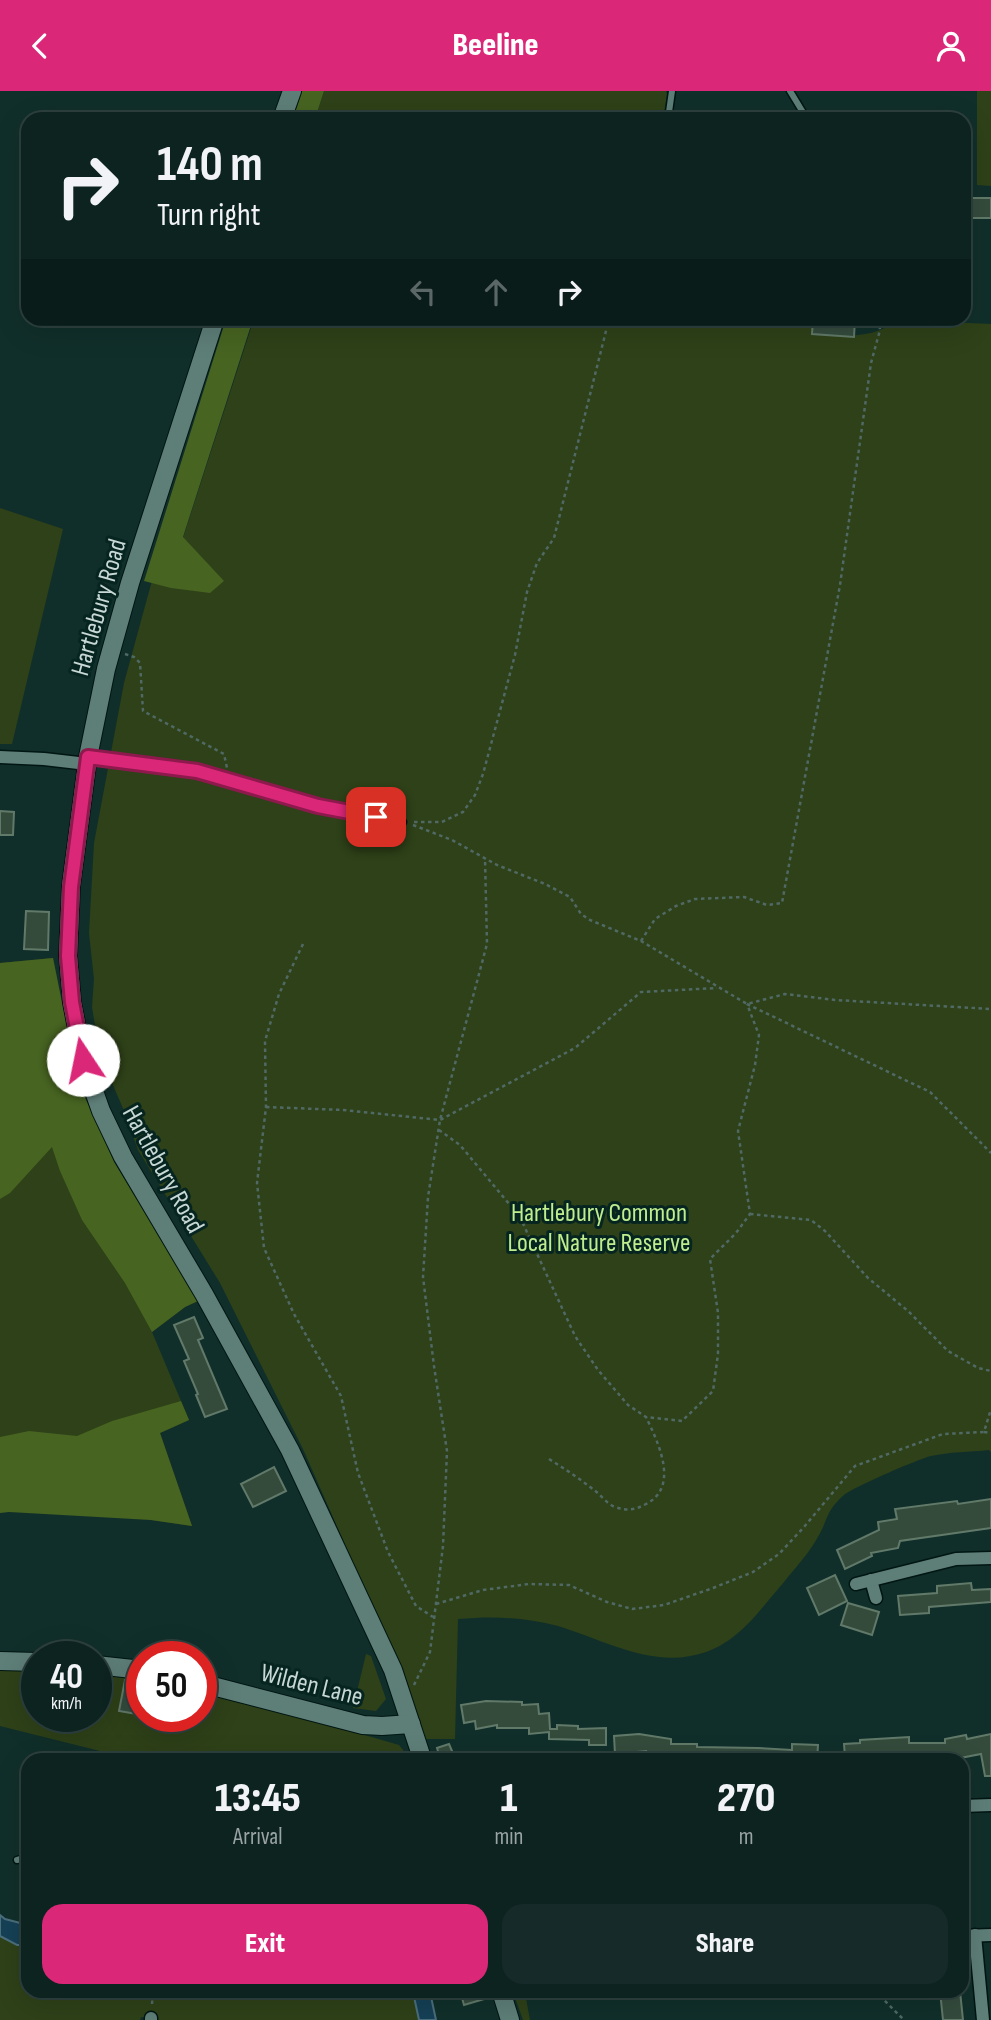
<!DOCTYPE html>
<html lang="en">
<head>
<meta charset="utf-8">
<style>
  :root { --surface:#0d2320; --page:#162b29; --text:#f1f3f6; --muted:#9aa4a5; --line:#2d403e; --accent:#db2777 }
  body { margin:0; font-family:"Sofia Sans Condensed",sans-serif; background:var(--page); color:var(--text); height:100vh; display:flex; flex-direction:column; font-size:26px; white-space:nowrap }
  * { box-sizing:border-box; margin:0 }
  p { font-size:23px; color:var(--muted) }
  .icon { flex:none; width:38px; height:38px; fill:none; stroke:currentColor; stroke-width:2; stroke-linecap:round; stroke-linejoin:round }
  .map { position:relative; flex:1; overflow:hidden }
  .details { position:absolute; left:21px; top:1662px; width:948px; height:245px; display:flex; flex-direction:column; background:var(--surface); border-radius:21px; box-shadow:0 7px 28px #0002,0 0 0 2px var(--line) }
  .details>* { flex:none }
  .banner { position:absolute; left:21px; top:21px; width:950px; height:214px; border-radius:21px; box-shadow:0 7px 28px #0002,0 0 0 2px var(--line); background:#0d2320; color:var(--text); overflow:hidden }
  .speed { position:absolute; left:21px; top:1550px; display:flex; gap:14px; font-size:35px; font-weight:700; text-align:center }
  .speed>* { display:grid; place-content:center; width:91px; height:91px; border-radius:50%; background:var(--surface); box-shadow:0 7px 28px #0002,0 0 0 2px var(--line); line-height:1 }
  .speed small { font-size:18px; font-weight:400 }
  .speed .limit { border:10px solid #d22; background:#fff; color:#111 }
  .pin { position:absolute; display:grid; place-items:center; width:60px; height:60px; color:#fff; margin:-30px; border-radius:14px; box-shadow:0 4px 10px #0006 }
  .me { position:absolute; width:77px; margin:-38px; rotate:349deg; stroke-linejoin:round; filter:drop-shadow(0 0 5px #0008) }
  .turn { display:flex; align-items:center; gap:24px; height:147px; padding:0 21px; font-size:32px }
  .turn .icon { width:91px; height:91px; stroke-width:2.5 }
  .turn b { display:block; font-size:49px; line-height:60px }
  .lanes { display:flex; align-items:center; height:66px; padding:0 21px; background:#0003; justify-content:center; gap:35px; direction:ltr }
  .lanes .off { opacity:.35 }
  .eta { display:flex; justify-content:space-evenly; align-items:center; height:119px; text-align:center }
  .eta b { font-size:42px; font-weight:800; line-height:49px }
  .action { display:flex; gap:14px; margin-top:auto; padding:14px 21px }
  .action a { flex:1; height:80px; border-radius:21px; background:var(--accent); color:#fff; font-size:28px; font-weight:800; line-height:80px; text-align:center }
  .action a+a { background:var(--page); color:var(--text) }
  header { display:flex; justify-content:space-between; align-items:center; height:91px; padding:0 21px; background:var(--accent); color:#fff; font-size:32px; font-weight:800 }
  .map>svg:first-child { display:block }
  .green { fill:#2e4118 }
  .forest { fill:#476421 }
  .water { fill:#154056; stroke:#4b6e7c; stroke-width:2 }
  .building { fill:#344b3c; stroke:#617969; stroke-width:2 }
  .lines { fill:none; stroke-linecap:round; stroke-linejoin:round }
  .lane-casing { stroke:#001613; stroke-width:9 }
  .street-casing { stroke:#001613; stroke-width:15 }
  .secondary-casing { stroke:#001613; stroke-width:20 }
  .path { stroke:#506965; stroke-width:2.5; stroke-dasharray:3.5 3.5; stroke-linecap:butt }
  .lane { stroke:#5e7e78; stroke-width:6 }
  .street { stroke:#5e7e78; stroke-width:12 }
  .secondary { stroke:#5e7e78; stroke-width:18 }
  .route-casing { stroke:#8e194d; stroke-width:18 }
  .route { stroke:#db2777; stroke-width:12 }
  .labels { text-anchor:middle; stroke-width:6; stroke-linejoin:round; paint-order:stroke }
  .street-label { font-size:26px; fill:#c8d8d5; stroke:#062520 }
  .park-label { font-size:26px; fill:#bfed8e; stroke:#062520 }
</style>
</head>
<body>
<header><svg class="icon" aria-label="back" viewBox="0 0 24 24"><path d="M15 5l-7 7 7 7"/></svg>Beeline<svg class="icon" aria-label="person" viewBox="0 0 24 24"><circle cx="12" cy="8" r="4"/><path d="M4 21q1-7 8-7t8 7"/></svg></header>
<div class="map">
<svg width="991" height="1929" viewBox="0 0 991 1929">
  <rect width="100%" height="100%" fill="#112f2a"/>
  <g class="green">
    <path d="M324,0h342l1,4 -4,24h-348z"/>
    <path d="M977,0h14v95l-14,-1z"/>
    <path d="M254,228h559l-1,15c29,2 61,6 85,-14l94,4v1128l-2,-2c-19,2 -40,2 -58,6 -13,3 -79,32 -87,39 -18,16 -15,22 -25,40 -9,17 -23,32 -35,47 -23,26 -43,58 -78,70 -51,18 -99,-11 -148,-26 -34,-9 -66,-10 -100,-7l-3,120h-30l-41,-106 -81,-184 -83,-166 -82,-133 -13,-37 -19,-44 -9,-31 -5,-31 2,-28 -5,-46 5,-90 30,-160 32,-117 27,-28z"/>
    <path d="M0,417l63,21 -51,215h-12z"/>
    <path d="M53,867l25,124 36,80 84,139 -13,6 -33,25 37,88 -29,13 32,93 -41,-6 -151,-38v-519z"/>
    <path d="M366,1563l5,2 15,43 -10,12 -23,-3z"/>
    <path d="M0,1570l37,1v55h59v-52l46,13v39h59v-24l136,34 62,18 12,15h-275l-136,-34z"/>
    <path d="M0,1845l17,9h11v46l385,1 6,28h-268l-1,-2 -9,-1 -1,3h-140z"/>
    <path d="M513,1901l12,1 5,27h-7z"/>
  </g>
  <g class="forest">
    <path d="M302,0h22l-9,28h-22z"/>
    <path d="M226,228h27l-70,218 41,44 -14,12 -39,-5 -27,-7z"/>
    <path d="M53,867l25,124 36,80 84,139 -13,6 -33,25 -27,-49 -43,-63 -22,-49 -8,-24 -42,46 -10,6v-236z"/>
    <path d="M181,1310l8,19 -29,13 32,93 -41,-6 -142,-8 -9,1v-76l29,-6 48,5 35,-15z"/>
  </g>
  <g class="water">
    <path d="M0,1824l5,4 23,6v20h-11l-17,-9z"/>
    <path d="M413,1901h17l6,28h-17z"/>
  </g>
  <g class="building">
    <rect x="964" y="107" width="27" height="20"/>
    <path d="M813,228h42l-1,18 -42,-3z"/>
    <path d="M0,720l14,1 -1,23h-13z"/>
    <path d="M26,820l23,1 -1,38 -24,-1z"/>
    <path d="M194,1226l9,21 -5,2 29,69 -22,8 -9,-22 2,-1 -14,-33 5,-2 -15,-34z"/>
    <path d="M274,1376l12,24 -33,16 -12,-23z"/>
    <path d="M991,1408v29l-91,13 -2,7 -27,5 1,3 -27,13 -8,-19 42,-20 -1,-8 19,-3 -2,-10 62,-8 1,3z"/>
    <path d="M835,1484l12,26 -28,14 -12,-27z"/>
    <path d="M971,1492l1,7 19,-1v13l-62,5v6l-29,2 -2,-19 39,-3v-7z"/>
    <path d="M848,1512l31,9 -7,23 -31,-10z"/>
    <path d="M125,1589l17,1 -5,33 -18,-3z"/>
    <path d="M486,1610l36,1v3l16,-1 1,10 10,-1 1,16h7v-4l21,1v3l28,-1v17h-17v-5l-40,-1v-7l-20,2v-6h-32v-3l-21,4 -1,-8 -11,2 -3,-18z"/>
    <path d="M639,1643l32,5v5h26v3l61,1 34,2v-6l26,1 -1,16h-160l-12,-2 1,-8 -31,3 -1,-18z"/>
    <path d="M991,1643v42h-6l-4,-22 -36,7h-27v-5l-73,1 -1,-13 16,-1v-3l49,-3v6h36v-4l21,-4 1,4z"/>
    <path d="M449,1653l6,14 -14,3 -4,-13z"/>
    <path d="M460,1900h30l1,6 -27,8z"/>
    <path d="M940,1900h20l3,29h-20z"/>
  </g>
  <g class="lines">
    <g class="lane-casing">
      <g id="lane">
        <path d="M790,0l17,28"/>
        <path d="M668,28l4,-28"/>
        <path d="M90,667l107,13 121,35 85,16"/>
        <path d="M17,1769l11,-3"/>
      </g>
    </g>
    <g class="street-casing">
      <g id="street">
        <path d="M0,666l44,2 43,5"/>
        <path d="M871,1489l5,18"/>
        <path d="M856,1493l100,-25 35,-1"/>
        <path d="M962,1715l29,-1"/>
        <path d="M975,1844l8,85"/>
        <path d="M962,1845l29,-1"/>
        <path d="M151,1929v-2"/>
      </g>
    </g>
    <g class="secondary-casing">
      <g id="secondary">
        <path d="M282,28l10,-28"/>
        <path d="M215,228l-85,264 -24,86 -18,88 -17,129 -3,70 4,46 11,58 18,51 22,46 81,137 86,156 103,220 30,91"/>
        <path d="M0,1570l37,1"/>
        <path d="M96,1574l46,5"/>
        <path d="M201,1592l162,42 19,1 29,-2"/>
        <path d="M501,1900l9,29"/>
      </g>
    </g>
    <g class="path">
      <path d="M125,563l9,3 6,6 3,48 81,43 3,14"/>
      <path d="M414,731h28l21,-10 12,-17 8,-21 32,-119 12,-63 10,-29 17,-25 55,-219"/>
      <path d="M413,734l39,15 45,25 48,19 25,13 11,17 9,6 51,21 106,63 38,-10 50,6 156,9"/>
      <path d="M641,850l14,-22 21,-13 19,-7 49,-2 23,8 15,-2 58,-318 31,-222 9,-33 -1,-11"/>
      <path d="M303,853l-24,50 -14,47 1,66 -9,76 7,65 30,66 47,82 17,77 30,79 28,54 17,11"/>
      <path d="M747,913l183,88 61,61"/>
      <path d="M266,1016l77,3 97,10 135,-72 66,-56 76,-4"/>
      <path d="M439,1039l21,15 60,72 55,119 23,34 30,35 18,12 36,4 31,-30 5,-37v-41l-8,-54 26,-26 14,-19 -12,-83 17,-66 4,-30 -12,-31"/>
      <path d="M750,1123l61,6 14,11 43,47 40,33 40,40 30,17 13,3"/>
      <path d="M984,1341l7,1"/>
      <path d="M549,1368c16,10 31,20 45,31 7,5 13,14 21,17 12,4 20,3 31,-3 34,-17 12,-62 0,-87"/>
      <path d="M436,1513l47,-14 46,-6 40,1 38,17 25,7 32,-4 49,-17 40,-16 26,-18 25,-27 51,-61 88,-32 41,-2 7,-23"/>
      <path d="M414,1594l16,-33 13,-106 4,-95 -13,-85 -11,-89 5,-80 12,-77 47,-176 -2,-86"/>
      <path d="M875,1900l29,29"/>
      <path d="M152,1913l1,-13"/>
    </g>
    <use href="#lane" class="lane"/>
    <use href="#street" class="street"/>
    <use href="#secondary" class="secondary"/>
  </g>
  <g class="lines">
    <g class="route-casing">
      <path id="route" d="M83,969l-11,-58 -4,-46 3,-69 17,-130 109,14 121,35 58,11"/>
    </g>
    <use href="#route" class="route"/>
  </g>
  <g class="labels">
    <g class="street-label">
      <text transform="translate(98 516) rotate(-74)" y="9">Hartlebury Road</text>
      <text transform="translate(164 1078) rotate(61)" y="9">Hartlebury Road</text>
      <text transform="translate(312 1593) rotate(14)" y="9">Wilden Lane</text>
    </g>
    <g class="park-label">
      <text x="599" y="1130">Hartlebury Common<tspan x="599" dy="30">Local Nature Reserve</tspan></text>
    </g>
  </g>
</svg>
<div class="speed"><div>40<small>km/h</small></div><div class="limit">50</div></div>
<div class="pin" style="left:376px;top:726px;background:#d93025"><svg class="icon" aria-label="arrive" viewBox="0 0 24 24"><path d="M6 21V4h12l-3 4 3 4H6"/></svg></div>
<svg class="me" style="left:83px;top:969px" viewBox="-20 -20 40 40"><circle r="19" fill="#fff"/><path d="M0-13L10 11 0 6-10 11z" fill="#db2777"/></svg>
<div class="banner">
<div class="turn"><svg class="icon" aria-label="right" viewBox="0 0 24 24"><path d="M7 20v-9h11M14 6l5 5-5 5"/></svg><div><b>140 m</b>Turn right</div></div>
<div class="lanes"><svg class="icon off" aria-label="left" viewBox="0 0 24 24"><path d="M17 20v-9H6M10 6l-5 5 5 5"/></svg><svg class="icon off" aria-label="ahead" viewBox="0 0 24 24"><path d="M12 20V5M6 11l6-6 6 6"/></svg><svg class="icon" aria-label="right" viewBox="0 0 24 24"><path d="M7 20v-9h11M14 6l5 5-5 5"/></svg></div>
</div>
<section class="details">
<div class="eta">
<div><b>13:45</b><p>Arrival</p></div>
<div><b>1</b><p>min</p></div>
<div><b>270</b><p>m</p></div>
</div>
<div class="action"><a>Exit</a><a>Share</a></div>
</section>
</div>
</body>
</html>
